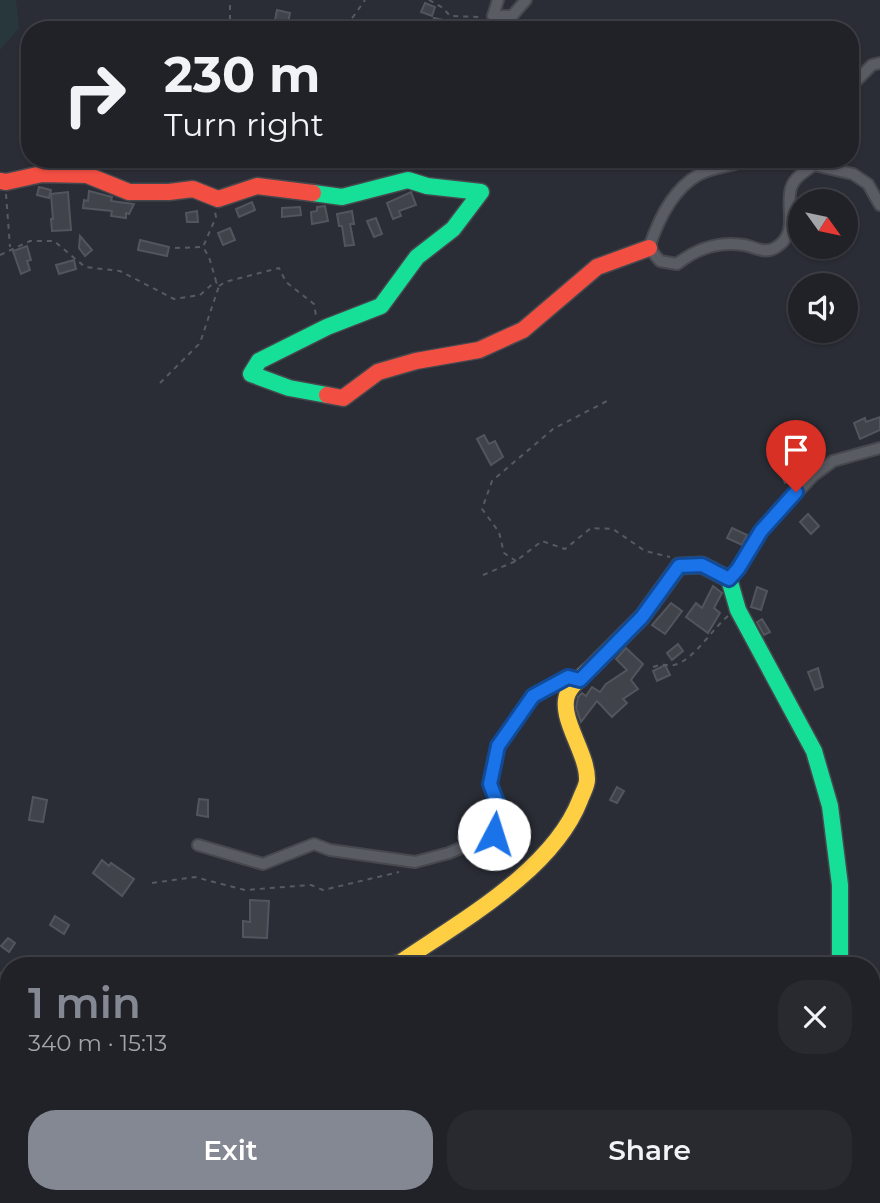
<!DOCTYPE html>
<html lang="en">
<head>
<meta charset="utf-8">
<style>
  :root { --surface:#202228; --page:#282a30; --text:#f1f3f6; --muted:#a2a4a8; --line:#3d3f45; --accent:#848893 }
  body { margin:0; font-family:Montserrat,sans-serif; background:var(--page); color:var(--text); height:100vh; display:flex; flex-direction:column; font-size:26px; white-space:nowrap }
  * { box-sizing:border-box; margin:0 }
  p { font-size:23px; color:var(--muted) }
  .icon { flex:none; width:38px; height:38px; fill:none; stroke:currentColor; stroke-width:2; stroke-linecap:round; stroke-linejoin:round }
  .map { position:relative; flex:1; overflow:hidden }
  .drawer { position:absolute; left:0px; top:957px; width:880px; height:247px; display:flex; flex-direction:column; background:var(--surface); border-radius:28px 28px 0 0; box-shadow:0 2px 5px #0004,0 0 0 2px var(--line) }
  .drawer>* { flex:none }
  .hud { position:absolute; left:21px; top:21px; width:838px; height:147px; border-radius:28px; box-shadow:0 2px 5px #0004,0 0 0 2px var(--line); background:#202228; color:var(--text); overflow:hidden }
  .needle { width:46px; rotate:123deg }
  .controls { position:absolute; left:788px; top:189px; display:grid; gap:14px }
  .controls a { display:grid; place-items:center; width:70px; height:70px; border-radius:50%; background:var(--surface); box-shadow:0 2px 5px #0004,0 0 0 2px var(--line); font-size:35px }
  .pin { position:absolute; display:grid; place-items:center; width:60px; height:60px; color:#fff; margin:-72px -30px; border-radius:50% 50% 50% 0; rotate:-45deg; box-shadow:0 0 7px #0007 }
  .pin .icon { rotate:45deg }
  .me { position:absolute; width:77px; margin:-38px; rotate:5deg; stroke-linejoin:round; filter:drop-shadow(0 0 5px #0008) }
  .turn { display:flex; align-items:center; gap:24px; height:147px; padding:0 28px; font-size:32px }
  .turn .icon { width:91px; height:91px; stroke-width:2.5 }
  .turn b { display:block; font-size:49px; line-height:60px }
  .round { display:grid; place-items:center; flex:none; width:74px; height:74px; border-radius:28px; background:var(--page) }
  .head { display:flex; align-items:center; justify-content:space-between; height:119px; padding:0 28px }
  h1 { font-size:42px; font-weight:600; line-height:52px; color:var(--accent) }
  .button { display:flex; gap:14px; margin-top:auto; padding:14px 28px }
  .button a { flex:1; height:80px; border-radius:28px; background:var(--accent); color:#fff; font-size:28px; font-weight:600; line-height:80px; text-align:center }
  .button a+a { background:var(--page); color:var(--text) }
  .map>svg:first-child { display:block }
  .green { fill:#28373b }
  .building { fill:#40434a; stroke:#52555d; stroke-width:2 }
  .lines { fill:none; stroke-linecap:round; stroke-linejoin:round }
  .street-casing { stroke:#46484e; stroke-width:14 }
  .fast-casing { stroke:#46484e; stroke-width:19 }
  .slow-casing { stroke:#46484e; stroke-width:19 }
  .jam-casing { stroke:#46484e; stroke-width:19 }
  .path { stroke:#565b60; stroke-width:2; stroke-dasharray:5 5; stroke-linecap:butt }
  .street { stroke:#595c63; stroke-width:10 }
  .fast { stroke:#16e098; stroke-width:16 }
  .slow { stroke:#ffcf43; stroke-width:16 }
  .jam { stroke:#f24e42; stroke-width:16 }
  .route-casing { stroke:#114b97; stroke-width:18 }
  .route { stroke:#1a73e8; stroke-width:12 }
</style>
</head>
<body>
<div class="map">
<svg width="880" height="1203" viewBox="0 0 880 1203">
  <rect width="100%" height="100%" fill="#2a2d35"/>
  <g class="green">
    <path d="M0,0h16l3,28 -19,22z"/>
    <path d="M9,1094v101h99l-4,8h-104v-107z"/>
  </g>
  <g class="building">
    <path d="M425,3l10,4 -3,9 -11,-4z"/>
    <path d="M277,10l13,3 -2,10 -13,-3z"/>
    <path d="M434,18l14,3 -2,9 -15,-1z"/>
    <path d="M450,20l11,2 -2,8 -11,-2z"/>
    <path d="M39,187l12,3 -2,8 -12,-3z"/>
    <path d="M89,191l23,6 -1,4 23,3 -5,10 -3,-1v5l-15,-2 1,-5 -29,-3 1,-8 4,1z"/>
    <path d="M68,192l3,38 -19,1 -1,-12h2l-2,-25z"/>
    <path d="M411,192l5,13 -17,6 2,5 -8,3 -6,-16z"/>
    <path d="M252,202l3,8 -16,7 -3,-8z"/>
    <path d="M325,206l3,15 -16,3 -1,-12 6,-1v-4z"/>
    <path d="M300,207l1,8 -19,2v-9z"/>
    <path d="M197,211l1,11h-11l-1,-9z"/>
    <path d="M352,211l2,13h-4l4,21 -9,1 -3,-20h-3l-2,-12z"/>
    <path d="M376,218l6,16 -8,3 -7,-16z"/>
    <path d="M230,228l5,12 -12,5 -5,-12z"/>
    <path d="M80,236l12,14 -7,6 -6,-8z"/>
    <path d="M140,240l29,7 -2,9 -29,-6z"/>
    <path d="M27,246l4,14 -4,1 3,9 -9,4 -8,-23z"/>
    <path d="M74,260l2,9 -17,5 -3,-9z"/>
    <path d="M880,417v13l-20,9 -6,-16 11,-5 1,4z"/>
    <path d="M484,435l5,9 6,-3 8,16 -12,8 -14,-26z"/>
    <path d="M791,469l4,9 -10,5 -4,-9z"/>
    <path d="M808,514l11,12 -8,8 -11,-12z"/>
    <path d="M732,528l15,7 -5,10 -15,-7z"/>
    <path d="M713,586l9,7 -8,15 6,5 -12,20 -22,-16 10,-14 6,5z"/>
    <path d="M757,587l10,4 -6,19 -10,-3z"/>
    <path d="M671,603l11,8 -17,23 -13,-9z"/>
    <path d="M762,619l8,13 -6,3 -7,-13z"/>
    <path d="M678,644l5,7 -11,9 -5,-7z"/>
    <path d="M626,648l17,16 -12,16 7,9 -15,10 4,4 -13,12 -2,2 -15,-16 -16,21 -5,-14 2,-11 4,-4 4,3 6,-9 8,5 6,-8 21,-14 -11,-11z"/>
    <path d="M665,665l5,10 -13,6 -4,-10z"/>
    <path d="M818,668l5,19 -8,3 -7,-18z"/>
    <path d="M617,787l7,4 -7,12 -7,-3z"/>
    <path d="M33,797l14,3 -4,22 -14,-2z"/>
    <path d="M199,799l9,1v17l-11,-2z"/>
    <path d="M102,860l7,6 2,-3 23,16 -12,17 -29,-23z"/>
    <path d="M250,900l19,1 -2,37 -24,-1v-16l7,1z"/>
    <path d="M55,916l14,9 -5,9 -14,-9z"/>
    <path d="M8,938l7,5 -6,9 -8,-6z"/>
  </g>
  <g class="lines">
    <g class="street-casing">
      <g id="street">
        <path d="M498,0l-5,16h19l14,-16"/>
        <path d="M850,87l22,-22 8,-2"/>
        <path d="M739,159l-4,5c-12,3 -27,5 -37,11 -26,15 -40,45 -49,73l11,13 17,3c19,-15 42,-23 67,-19 11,2 20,9 31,3 23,-13 12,-36 15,-55 1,-14 14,-21 24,-28l39,9 15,10 12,21"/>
        <path d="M729,579l9,-10 23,-38 53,-56 19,-14 47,-13"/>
        <path d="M198,845l65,19 51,-20 16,6 85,12 34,-9 44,-19 7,-24 -10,-26 8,-38 35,-50 34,-19 13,3"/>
        <path d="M0,979l9,1"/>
        <path d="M872,1088l8,10"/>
      </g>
    </g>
    <g class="fast-casing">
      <g id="fast">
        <path d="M313,193l29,4 66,-17 19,6 54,6 -28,37 -36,28 -36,49 -54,21 -68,34 -8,13 38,14 38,7"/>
        <path d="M597,662l45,-45 37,-51 23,-1 27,14 9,31 76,141 16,55 10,79v81"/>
      </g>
    </g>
    <g class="slow-casing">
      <path id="slow" d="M390,966l11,-4c60,-41 152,-92 179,-162 2,-6 7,-14 7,-20 1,-27 -30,-64 -19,-87 5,-11 21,-22 29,-31"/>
    </g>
    <g class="jam-casing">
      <g id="jam">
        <path d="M0,181l6,1 36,-8 45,1 42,17h40l24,-3 25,10 39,-13 56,7"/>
        <path d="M327,395l16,3 35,-26 38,-11 63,-11 44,-20 74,-63 52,-19"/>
      </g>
    </g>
    <g class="path">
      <path d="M429,0l14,8 7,8 31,1"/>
      <path d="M230,5v25"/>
      <path d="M336,30l17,-13 12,-17"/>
      <path d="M6,194l4,53"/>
      <path d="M175,248l28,-1 13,-30 -1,-5"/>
      <path d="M0,255l30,-14h24l31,26 35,4 54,28 26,-4 16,-14 -7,-24 -6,-10"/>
      <path d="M219,286l6,-4 54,-14 7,14 28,22 2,12"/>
      <path d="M160,383l40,-40 19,-57 -3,-4"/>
      <path d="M516,561l-12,-8 -5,-21 -17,-23 10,-28 61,-52 58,-30"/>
      <path d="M483,575l33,-14 26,-20 23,8 26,-21 22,1 32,22 25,6"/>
      <path d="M653,667c10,-4 14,-1 21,-2 19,-4 39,-37 54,-49"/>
      <path d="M152,883l43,-6 50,13 66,-5 12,5 76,-18"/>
      <path d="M0,1037l9,-16"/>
    </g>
    <use href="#street" class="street"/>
    <use href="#fast" class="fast"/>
    <use href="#slow" class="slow"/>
    <use href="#jam" class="jam"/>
  </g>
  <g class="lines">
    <g class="route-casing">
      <path id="route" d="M494,834l6,-24 -10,-26 8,-38 35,-50 35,-19 12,3 62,-63 37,-51 23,-1 27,14 9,-10 23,-38 35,-39"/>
    </g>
    <use href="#route" class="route"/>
  </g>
</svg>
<div class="controls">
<a><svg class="needle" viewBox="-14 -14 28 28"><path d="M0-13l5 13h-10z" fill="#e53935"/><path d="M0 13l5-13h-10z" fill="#a2a4a8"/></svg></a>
<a><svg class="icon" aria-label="sound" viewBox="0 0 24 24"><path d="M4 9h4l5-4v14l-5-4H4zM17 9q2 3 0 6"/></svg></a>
</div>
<div class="pin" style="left:796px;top:492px;background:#d93025"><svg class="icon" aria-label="arrive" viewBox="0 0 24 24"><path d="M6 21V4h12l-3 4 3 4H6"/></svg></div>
<svg class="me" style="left:494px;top:834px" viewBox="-20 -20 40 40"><circle r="19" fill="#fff"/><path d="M0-13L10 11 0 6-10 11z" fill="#1a73e8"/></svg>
<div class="hud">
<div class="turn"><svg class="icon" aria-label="right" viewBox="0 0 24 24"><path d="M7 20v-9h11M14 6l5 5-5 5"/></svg><div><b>230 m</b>Turn right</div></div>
</div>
<section class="drawer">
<div class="head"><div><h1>1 min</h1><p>340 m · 15:13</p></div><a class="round"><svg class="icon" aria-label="close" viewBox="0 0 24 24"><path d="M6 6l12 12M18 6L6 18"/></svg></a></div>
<div class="button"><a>Exit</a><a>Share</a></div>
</section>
</div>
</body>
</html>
